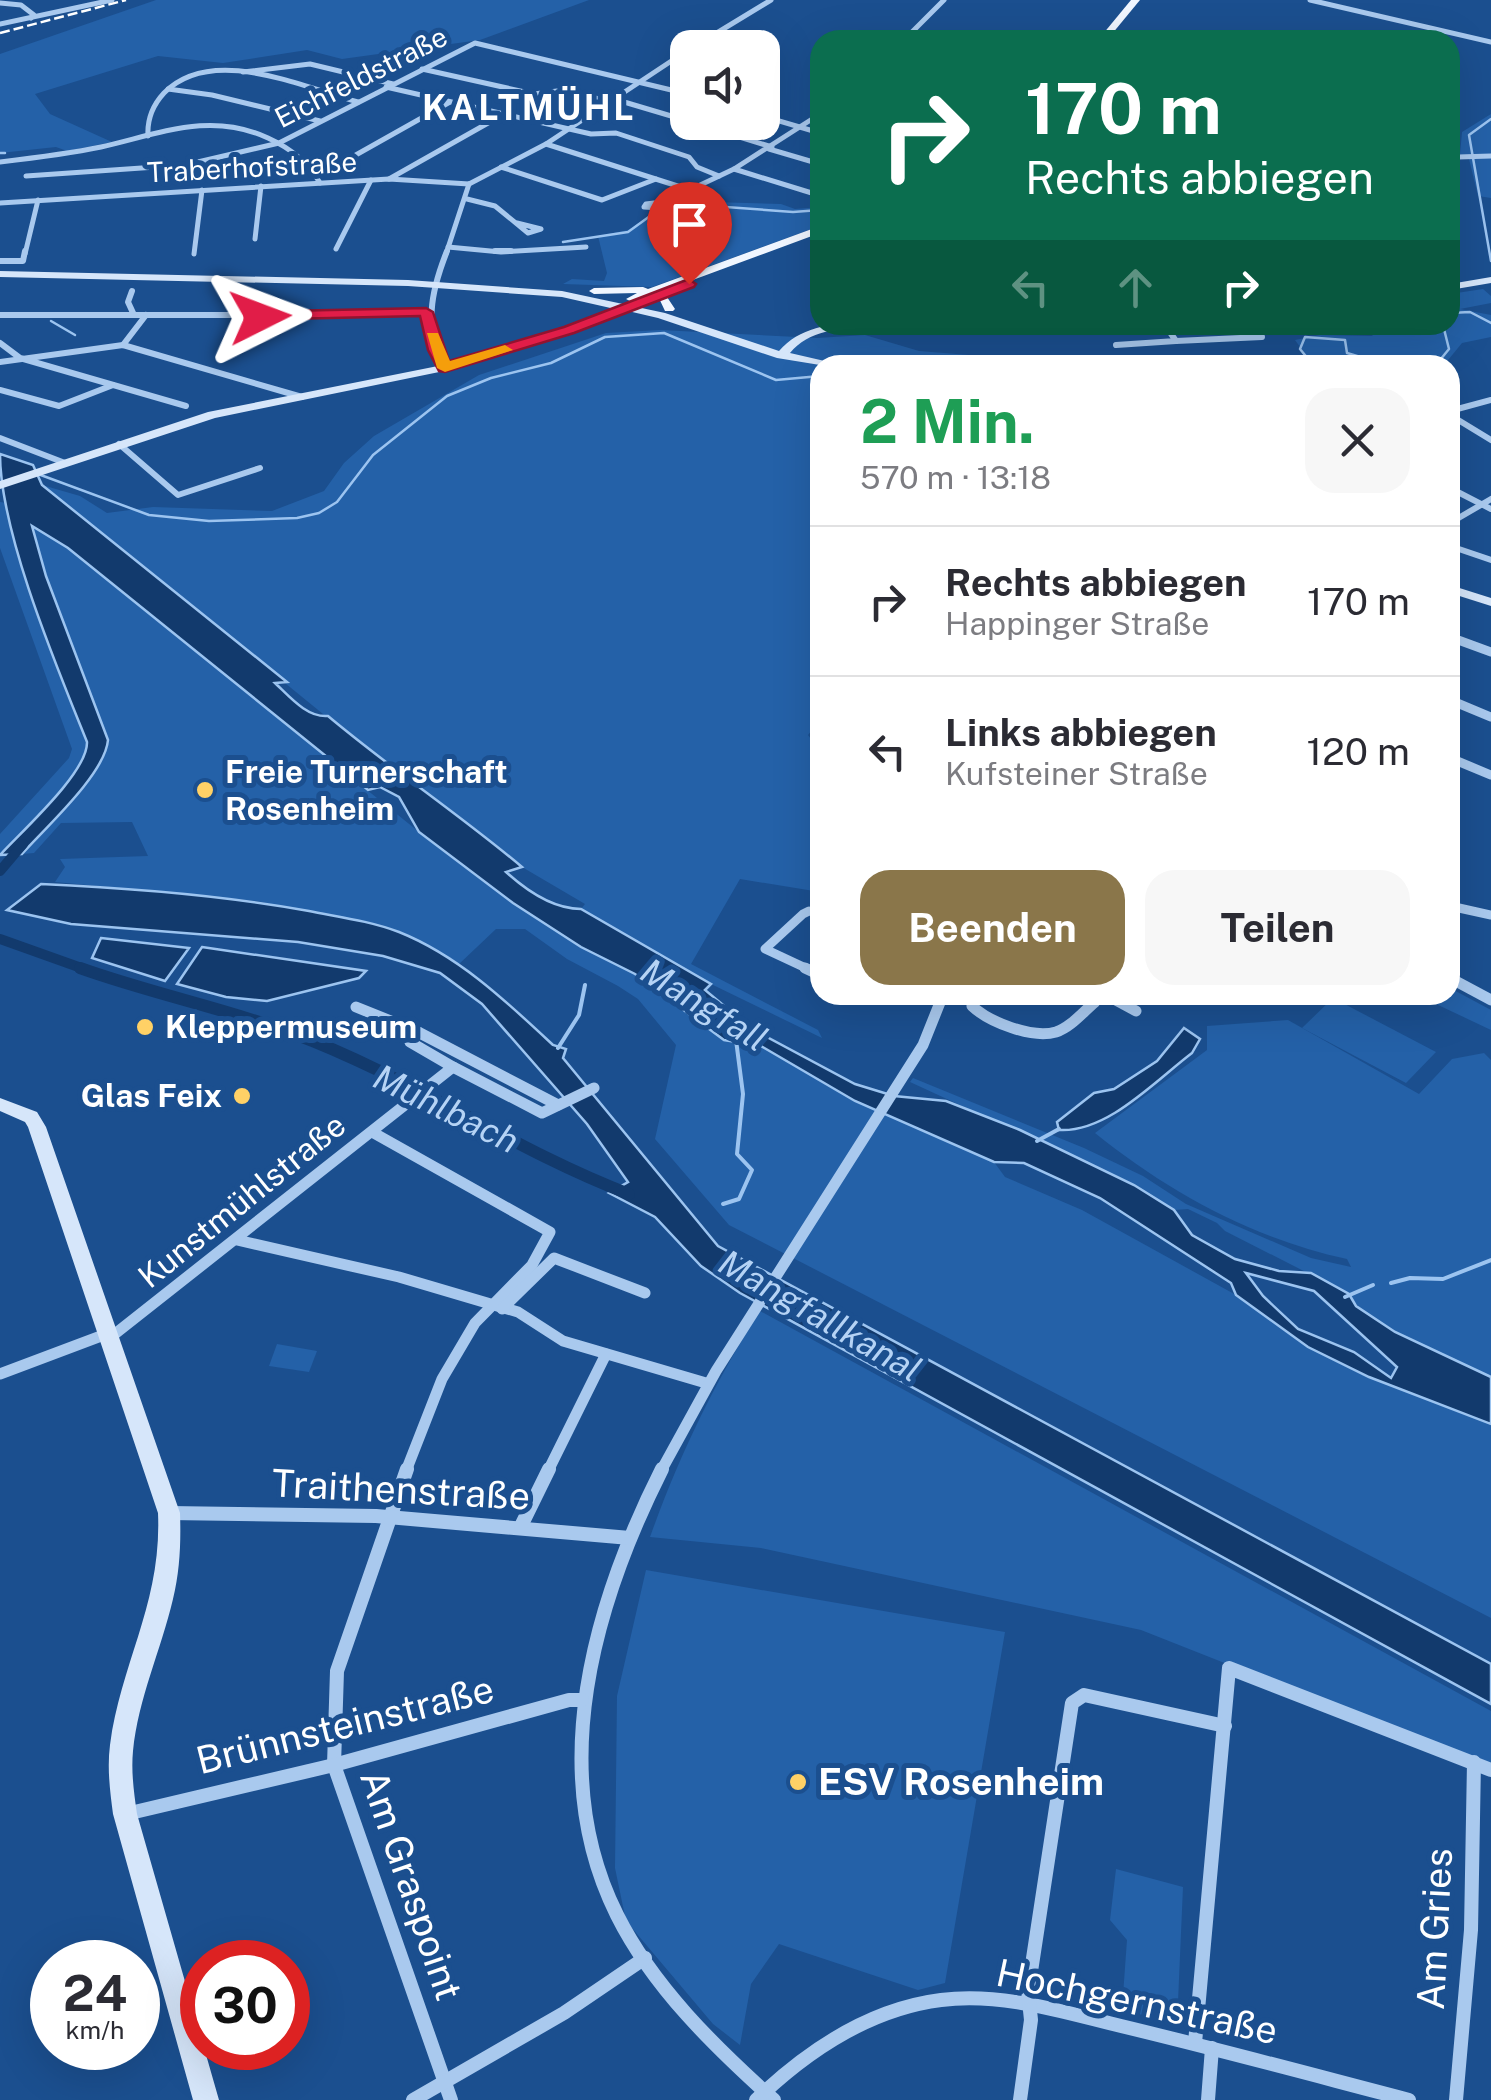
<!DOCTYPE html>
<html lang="de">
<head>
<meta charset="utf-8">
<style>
  :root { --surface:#fff; --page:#f7f7f7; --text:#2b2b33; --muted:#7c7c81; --line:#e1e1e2; --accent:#8a764a }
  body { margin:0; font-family:"Public Sans",sans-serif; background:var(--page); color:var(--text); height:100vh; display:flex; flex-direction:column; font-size:38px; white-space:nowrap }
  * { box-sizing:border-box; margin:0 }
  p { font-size:32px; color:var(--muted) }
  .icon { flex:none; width:55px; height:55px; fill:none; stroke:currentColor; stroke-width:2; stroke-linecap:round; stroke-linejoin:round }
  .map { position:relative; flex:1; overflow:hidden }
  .details { position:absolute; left:810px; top:355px; width:650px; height:650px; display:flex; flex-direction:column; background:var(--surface); border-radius:30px; box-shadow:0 10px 40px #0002 }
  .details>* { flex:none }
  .hud { position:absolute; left:810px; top:30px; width:650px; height:305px; border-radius:30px; box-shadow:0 10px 40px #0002; background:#0b6e4f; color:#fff; overflow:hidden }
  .buttons { position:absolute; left:670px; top:30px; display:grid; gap:20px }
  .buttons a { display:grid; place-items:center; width:110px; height:110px; border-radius:20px; background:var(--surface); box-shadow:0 10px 40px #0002; font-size:50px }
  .speed { position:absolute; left:30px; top:1940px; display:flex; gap:20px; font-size:50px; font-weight:700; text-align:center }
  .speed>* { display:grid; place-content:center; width:130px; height:130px; border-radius:50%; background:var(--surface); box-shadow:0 10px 40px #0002; line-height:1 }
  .speed small { font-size:25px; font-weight:400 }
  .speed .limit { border:15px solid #d22; background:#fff; color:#111 }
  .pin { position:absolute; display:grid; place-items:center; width:85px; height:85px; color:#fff; margin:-102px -42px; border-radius:50% 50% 50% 0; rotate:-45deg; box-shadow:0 0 10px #0007 }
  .pin .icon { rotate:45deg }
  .me { position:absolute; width:110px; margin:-55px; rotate:87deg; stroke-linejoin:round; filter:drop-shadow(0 0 8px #0008) }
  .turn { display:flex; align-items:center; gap:35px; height:210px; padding:0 50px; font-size:45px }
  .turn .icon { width:130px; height:130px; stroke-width:2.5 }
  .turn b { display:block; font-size:70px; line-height:85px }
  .lanes { display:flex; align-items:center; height:95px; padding:0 50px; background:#0003; justify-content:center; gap:50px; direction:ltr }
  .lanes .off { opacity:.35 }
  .round { display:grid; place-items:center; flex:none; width:105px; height:105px; border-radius:30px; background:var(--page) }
  .head { display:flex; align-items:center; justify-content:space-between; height:170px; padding:0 50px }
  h1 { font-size:60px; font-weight:700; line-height:75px; color:#1e9e55 }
  .button { display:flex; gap:20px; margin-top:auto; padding:20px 50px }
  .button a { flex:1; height:115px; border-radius:30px; background:var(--accent); color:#fff; font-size:40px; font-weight:700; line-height:115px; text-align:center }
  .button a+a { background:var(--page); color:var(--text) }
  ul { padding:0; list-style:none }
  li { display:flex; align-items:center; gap:30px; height:150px; padding:0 50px; border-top:2px solid var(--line) }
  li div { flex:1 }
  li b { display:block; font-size:38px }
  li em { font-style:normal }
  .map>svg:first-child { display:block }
  .green { fill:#2461a8 }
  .water { fill:#123a6d; stroke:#9cc4f0; stroke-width:2.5; fill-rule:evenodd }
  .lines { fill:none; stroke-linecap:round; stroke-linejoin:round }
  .stream-far1 { stroke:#9cc4f0; stroke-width:2.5 }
  .stream { stroke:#9cc4f0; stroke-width:4 }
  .canal-far1 { stroke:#123a6d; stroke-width:10 }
  .canal { stroke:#123a6d; stroke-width:12 }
  .street-far4 { stroke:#a9c9ee; stroke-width:5 }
  .street-far3 { stroke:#a9c9ee; stroke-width:6 }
  .street-far2 { stroke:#a9c9ee; stroke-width:9 }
  .street-far1 { stroke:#a9c9ee; stroke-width:11 }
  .street { stroke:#a9c9ee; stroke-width:14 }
  .secondary { fill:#d6e6fa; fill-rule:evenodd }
  .primary { fill:#f0f6ff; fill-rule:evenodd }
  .rail { stroke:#fff; stroke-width:2.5; stroke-dasharray:10 4; stroke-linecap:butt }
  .route { fill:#e11d48; stroke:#92132f; stroke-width:2.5 }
  .slow { fill:#f59e0b }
  .poi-dot { fill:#ffd166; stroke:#1b4f8f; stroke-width:4 }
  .labels { text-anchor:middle; stroke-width:10; stroke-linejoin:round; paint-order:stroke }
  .far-street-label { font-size:28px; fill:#fff; stroke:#1b4f8f }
  .poi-label { font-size:32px; font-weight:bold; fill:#fff; stroke:#1b4f8f; text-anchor:start }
  .street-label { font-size:32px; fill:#fff; stroke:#1b4f8f }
  .far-district-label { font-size:35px; font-weight:bold; letter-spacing:2.5px; fill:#fff; stroke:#1b4f8f }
  .water-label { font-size:35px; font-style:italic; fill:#b5d3f5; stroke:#1b4f8f }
  .near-street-label { font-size:38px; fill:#fff; stroke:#1b4f8f }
  .near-poi-label { font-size:38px; font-weight:bold; fill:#fff; stroke:#1b4f8f; text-anchor:start }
</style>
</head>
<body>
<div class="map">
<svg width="1491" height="2100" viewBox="0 0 1491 2100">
  <rect width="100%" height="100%" fill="#1b4f8f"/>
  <g class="green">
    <path d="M156,0h433l-109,40 -138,19 -35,-9 -84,13 -65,-7 -123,38 15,20 62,28 -45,9 -11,-4 -56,6v-99z"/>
    <path d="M1491,114v84l-13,-2 -9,-37 -9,-5 2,-22z"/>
    <path d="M678,201l103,3 14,5 25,-2v19l-168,61 -89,-3 9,-5 32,2 3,-8 -9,-37 30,-6z"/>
    <path d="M1483,289l8,7v7l-31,6 31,6v22l-29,6 -18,22h-131l-18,-25 25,-5 53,1 -11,-11h88v-31z"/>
    <path d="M660,330l157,8 48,-3 54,16 75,6 5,8h-179v356l-12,14 12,16v141l-80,-13 -49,85 127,66 4,8 -111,-54 -130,-75 4,-5 -63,-37 -42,-35 -92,-65 -346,-282 38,11 27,17 46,-6 119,4 52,-20 20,-28 30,-27 105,-61 127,-42z"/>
    <path d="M0,502l8,1 23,88 56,151c1,31 -65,89 -87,113v-21l69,-76 3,-9 -72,-201z"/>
    <path d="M31,525l37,23 351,284 94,71 68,44 54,27 89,66 37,6 94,55 139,61 11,15 77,33 154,85 72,52 61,30 122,47v194l-762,-393 -74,-86 21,-94 -38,-46 -20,-13 -51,-27 -42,-30h-29l-38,36 -56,-32 -145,-32 -202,-19 10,-15 -5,-8 88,-3 -16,-34 -71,1 -27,30 -12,1c30,-35 72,-69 86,-114l-62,-164z"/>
    <path d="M1450,988l41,22v20l-74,-35h33z"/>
    <path d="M1333,998l103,54 -30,31 -104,-55z"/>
    <path d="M1288,1020l131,74 33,-35 32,-6 7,7v317c-41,-20 -119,-44 -142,-83l-124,-63 -8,-8 -29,-14 -14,1 -40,-25 -224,-103 3,-4 171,70 59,28 43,28 125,54 40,9 -4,-8c-93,-20 -179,-67 -252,-126l112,-83v-24z"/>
    <path d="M760,1311l731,400v57l-350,-138 -380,-82 -111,-11c29,-81 64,-154 110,-226z"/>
    <path d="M277,1344l40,7 -8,21 -40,-6z"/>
    <path d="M646,1570l359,62 -60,351 -27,7 -139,-46 -28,40 -11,61 -27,-21 -87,-103 -11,-53 2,-172z"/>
    <path d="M1116,1869l67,18 -6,138 -55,-16 5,-69 -17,-20z"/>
  </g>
  <g class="water">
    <path d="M0,454l33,11 9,20 245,197 -12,1c14,13 32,35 53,33 63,53 131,98 194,151l-16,5c21,19 47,37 75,37l130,75 -6,6 47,39 103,55 39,12 52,5 74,29 114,55 40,25 18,25 43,24 44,12 32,2 38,21 7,12 39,26 96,45v47l-122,-47 -61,-30 -72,-52 -5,-12 -131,-85 -76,-35 -30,-1 -139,-61 -94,-55 -37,-6 -89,-66 -54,-27 -68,-44 -94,-71 -20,-35 -19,-10 -12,3 -300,-242 -36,-22 14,50 62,164c-3,34 -62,87 -86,114l-22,1c22,-24 88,-83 87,-113 -31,-77 -87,-210 -87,-288zM1246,1273l68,18 83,76 -6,11 -37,-26 -56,-23 -35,-33z"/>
    <path d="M41,884c90,4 180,11 268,27 30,6 61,10 90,21 60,24 108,70 154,113l13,4 -3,9 155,188 773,418v40l-751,-411 -39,-27 -46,-49 -46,-24 19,-11 -41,-58 -105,-120 -42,-31 -57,-17 -85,-14 -227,-18 -64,-14z"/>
    <path d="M101,938l88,10 -24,33 -73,-23z"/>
    <path d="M202,947l164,24 -7,7 -92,23 -41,-4 -49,-13z"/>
    <path d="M1184,1028l16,11 -8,14c-37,28 -85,80 -133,77l-2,-8 37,-29 20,-4 43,-28z"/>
  </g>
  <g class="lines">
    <g class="stream-far1">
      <path d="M1491,119l-22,16 22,126"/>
      <path d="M0,153h5"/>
      <path d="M563,242l65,-10 29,-21 27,-7 109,8 27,-2"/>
      <path d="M1450,313l20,-1 21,11"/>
      <path d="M51,321l24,14"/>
      <path d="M909,365l16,-4 30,4"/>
      <path d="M1235,365h20"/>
      <path d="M1313,365l-13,-16 5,-12 40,3 2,13 30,9 63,-2 9,-11 -6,-24"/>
      <path d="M38,474l111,41 60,6 88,-3 22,-5 18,-11 36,-47 74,-59 44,-18 60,-15 54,-26 59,-4 112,47 44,-4"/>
    </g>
    <g class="stream">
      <path d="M558,1048l21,-33 6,-30"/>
      <path d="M1037,1141l22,-12"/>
      <path d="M723,1204l16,-5 13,-29 -15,-16 6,-60 -7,-54"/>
      <path d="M1391,1283l19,-5 33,1 48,-19"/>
      <path d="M1345,1297l28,-12"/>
    </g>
    <g class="canal-far1">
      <path d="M0,871l23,-27"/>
      <path d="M0,939l87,31"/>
    </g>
    <path class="canal" d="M80,968c70,25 143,40 212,65 117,43 221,117 337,161"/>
    <g class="street-far4">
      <path d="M1310,0l181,42"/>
      <path d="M0,3l21,2 13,10 -3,3"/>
      <path d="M0,24l112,-24"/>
      <path d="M904,40l40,-40"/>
      <path d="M692,48l79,-48"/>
      <path d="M422,69l112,25 23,-3 54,10"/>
      <path d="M243,72l67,-8 83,20"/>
      <path d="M386,87l205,47 25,-1 73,24 8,10 22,9"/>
      <path d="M168,89l44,6 108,26"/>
      <path d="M614,99l74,22"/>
      <path d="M762,116l58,17"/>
      <path d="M691,122l81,25"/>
      <path d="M148,136c-1,-17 4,-30 16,-43 48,-49 137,-6 194,9"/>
      <path d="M546,144l141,45"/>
      <path d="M769,149l51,15"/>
      <path d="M1458,157l33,-1"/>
      <path d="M0,162c34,-4 67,-8 101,-15 58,-13 109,-36 167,-9 22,10 40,24 52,45"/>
      <path d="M501,167l101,33 54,-21"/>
      <path d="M734,169l81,25"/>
      <path d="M314,172l40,-16 96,-54"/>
      <path d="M26,176l159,-11 94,-22 196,-100 213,51"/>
      <path d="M389,179l115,-65"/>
      <path d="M469,184l77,-40 142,-94"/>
      <path d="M467,199l28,7 33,27 13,-4 -24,-6"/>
      <path d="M0,203l389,-24 80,5"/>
      <path d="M654,203l5,5 -15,-1 2,-3z"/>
      <path d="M658,205l76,-36 86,-55"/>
      <path d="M255,239l6,-53"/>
      <path d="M448,247l53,5 85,-5"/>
      <path d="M336,249l35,-69"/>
      <path d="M25,254l13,-54"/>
      <path d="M194,254l8,-64"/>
      <path d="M446,254l23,-70"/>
    </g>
    <g class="street-far3">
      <path d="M495,251h16"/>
      <path d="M0,261h23l2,-10"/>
      <path d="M132,291l-4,11 6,13"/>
      <path d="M271,310l12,5 -13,6 -10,-4z"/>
      <path d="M0,315h260"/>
      <path d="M283,315l143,-3"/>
      <path d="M1176,341l86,-4"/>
      <path d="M0,343l20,15 166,48"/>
      <path d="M123,345l23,-30"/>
      <path d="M1116,345l60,-4 -11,-16"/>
      <path d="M0,362l123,-17 179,52"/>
      <path d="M445,368c-21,-42 -15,-74 2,-117"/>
      <path d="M0,390l59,16 54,-21"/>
      <path d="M1450,411l41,-11"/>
      <path d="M1450,415l41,25"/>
      <path d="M0,438l65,25"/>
      <path d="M119,444l59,51 82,-27"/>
      <path d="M1450,488l41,21"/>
      <path d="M1450,523l41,-24"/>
      <path d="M1450,546l41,14"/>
    </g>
    <g class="street-far2">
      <path d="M1450,637l41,15"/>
      <path d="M1450,700l41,17"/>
      <path d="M1450,758l41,17"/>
      <path d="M1450,906l41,9"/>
      <path d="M810,970l-45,-21 38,-35 6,-3 11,3"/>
    </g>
    <g class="street-far1">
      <path d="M805,968l15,7"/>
      <path d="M1450,978l41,22"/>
      <path d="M975,995l-3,11c17,16 60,33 84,26 15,-5 27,-20 39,-30l-1,-7"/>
      <path d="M1095,997l17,1 24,13"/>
      <path d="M418,1032l140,73"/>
      <path d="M453,1067l89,46 52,-25"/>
      <path d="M372,1132l178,100 -18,33 -57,58 -33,56 -36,92"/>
      <path d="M237,1240l162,37 119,35 45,29 143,42"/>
      <path d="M502,1309l52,-51 91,35"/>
      <path d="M111,1337l342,-270 -43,-25 8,-10 -62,-25"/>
      <path d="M0,1374l109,-41"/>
      <path d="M548,1471l58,-117"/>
      <path d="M661,1471l55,-100 207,-326 20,-50"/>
    </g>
    <g class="street">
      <path d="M407,1469l-70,202 -3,94 117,335"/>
      <path d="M662,1469c-68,135 -117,302 -45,446 36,72 98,132 157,185"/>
      <path d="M169,1513l207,3 254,22"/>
      <path d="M521,1526l28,-57"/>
      <path d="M126,1814l208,-49 235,-65h13"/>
      <path d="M1195,2043l34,-375 262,102"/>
      <path d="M413,2100l151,-87 81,-55"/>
      <path d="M756,2100c51,-49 113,-91 185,-100 60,-8 122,12 180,26 96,23 192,49 288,74"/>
      <path d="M1020,2100l11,-80 -3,-29 44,-288 12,-8 141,31"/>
      <path d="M1208,2100l4,-52"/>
      <path d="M1456,2100l15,-170 3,-168"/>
    </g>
    <g class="secondary">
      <path d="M0,271l408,9 154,11 103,22 114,38c33,-39 98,-26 144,-26l-6,3c-39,1 -99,-9 -127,25l52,12h-22l-43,-7 -119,-40 -30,-7 -55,21 -124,38 -234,48 -215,71v-8l208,-69 235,-47 122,-37 50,-19 -53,-12 -154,-11 -408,-9z"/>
      <path d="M1491,277v6l-41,7v-6z"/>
      <path d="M1450,585l41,13v8l-41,-13z"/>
      <path d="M0,1098l37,14 9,15 134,386c1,29 0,57 -7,86 -12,51 -35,100 -40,152 -2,21 1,42 4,63l82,286h-26l-80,-286c-3,-23 -6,-46 -3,-69 11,-83 52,-142 48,-232l-130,-386 -3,-5 -25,-11z"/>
    </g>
    <g class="primary">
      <path d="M1131,0h9l-33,40h-9z"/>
      <path d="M820,226v7l-157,58 12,18 -2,2h-8l-8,-17 -25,8 -6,-3 11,-6 -43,1 -5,-3 5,-3 49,-1 5,2z"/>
    </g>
    <path class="rail" d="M0,33l126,-33"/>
  </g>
  <path class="route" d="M689,279l7,5 -2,3 -120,46 -129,39 -6,-1 -11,-21 -8,-34 -135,3 -15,6 -17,-8 30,-6 143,-3 7,4 16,49 115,-34z"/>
  <path class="slow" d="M427,333h11l12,28 55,-16 8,5 -68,22 -8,-4z"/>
  <g class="poi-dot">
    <circle cx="205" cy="790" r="10"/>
    <circle cx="145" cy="1027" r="10"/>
    <circle cx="242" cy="1096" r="10"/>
    <circle cx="798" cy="1782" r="10"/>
  </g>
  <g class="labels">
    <g class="far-street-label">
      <text transform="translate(361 77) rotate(-27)" y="10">Eichfeldstraße</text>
      <text transform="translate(252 167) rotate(-3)" y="10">Traberhofstraße</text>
    </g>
    <g class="poi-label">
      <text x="225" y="783">Freie Turnerschaft<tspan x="225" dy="37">Rosenheim</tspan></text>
      <text x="165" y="1038">Kleppermuseum</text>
      <text x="222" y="1107" text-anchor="end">Glas Feix</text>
    </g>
    <g class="street-label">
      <text transform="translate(242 1201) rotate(-39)" y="11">Kunstmühlstraße</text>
    </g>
    <g class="far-district-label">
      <text x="529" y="120">KALTMÜHL</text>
    </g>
    <g class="water-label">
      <text transform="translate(704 1005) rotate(32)" y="12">Mangfall</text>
      <text transform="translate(446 1109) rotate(26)" y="12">Mühlbach</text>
      <text transform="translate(820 1316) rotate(30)" y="12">Mangfallkanal</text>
    </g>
    <g class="near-street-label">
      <text transform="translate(401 1490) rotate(3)" y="13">Traithenstraße</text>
      <text transform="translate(345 1725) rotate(-14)" y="13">Brünnsteinstraße</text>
      <text transform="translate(411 1885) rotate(71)" y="13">Am Graspoint</text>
      <text transform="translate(1435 1929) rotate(-87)" y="13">Am Gries</text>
      <text transform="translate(1137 2002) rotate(12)" y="13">Hochgernstraße</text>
    </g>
    <g class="near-poi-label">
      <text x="818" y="1795">ESV Rosenheim</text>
    </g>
  </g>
</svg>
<div class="buttons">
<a><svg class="icon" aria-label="sound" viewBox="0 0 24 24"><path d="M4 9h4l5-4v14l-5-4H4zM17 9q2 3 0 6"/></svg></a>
</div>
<div class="speed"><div>24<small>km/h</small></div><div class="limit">30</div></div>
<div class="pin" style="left:689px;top:284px;background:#d93025"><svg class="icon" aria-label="arrive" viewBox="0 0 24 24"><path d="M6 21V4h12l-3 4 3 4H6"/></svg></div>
<svg class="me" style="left:260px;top:317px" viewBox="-20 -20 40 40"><path d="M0-17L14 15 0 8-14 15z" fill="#e11d48" stroke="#fff" stroke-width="4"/></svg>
<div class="hud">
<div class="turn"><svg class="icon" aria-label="right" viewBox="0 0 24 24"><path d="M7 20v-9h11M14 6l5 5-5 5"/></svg><div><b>170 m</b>Rechts abbiegen</div></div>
<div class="lanes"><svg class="icon off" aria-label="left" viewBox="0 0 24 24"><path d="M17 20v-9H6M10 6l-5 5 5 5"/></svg><svg class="icon off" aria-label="ahead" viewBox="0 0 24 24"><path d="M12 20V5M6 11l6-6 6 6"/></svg><svg class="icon" aria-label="right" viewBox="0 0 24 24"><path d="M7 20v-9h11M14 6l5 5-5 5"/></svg></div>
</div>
<section class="details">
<div class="head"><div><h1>2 Min.</h1><p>570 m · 13:18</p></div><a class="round"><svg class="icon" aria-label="close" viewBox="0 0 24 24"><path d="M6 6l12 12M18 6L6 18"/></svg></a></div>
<ul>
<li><svg class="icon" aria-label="right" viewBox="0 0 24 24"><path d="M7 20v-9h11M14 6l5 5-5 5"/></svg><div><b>Rechts abbiegen</b><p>Happinger Straße</p></div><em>170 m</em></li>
<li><svg class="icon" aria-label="left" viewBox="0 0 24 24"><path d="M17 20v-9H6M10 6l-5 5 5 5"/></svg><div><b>Links abbiegen</b><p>Kufsteiner Straße</p></div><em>120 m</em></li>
</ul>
<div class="button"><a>Beenden</a><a>Teilen</a></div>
</section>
</div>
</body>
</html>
